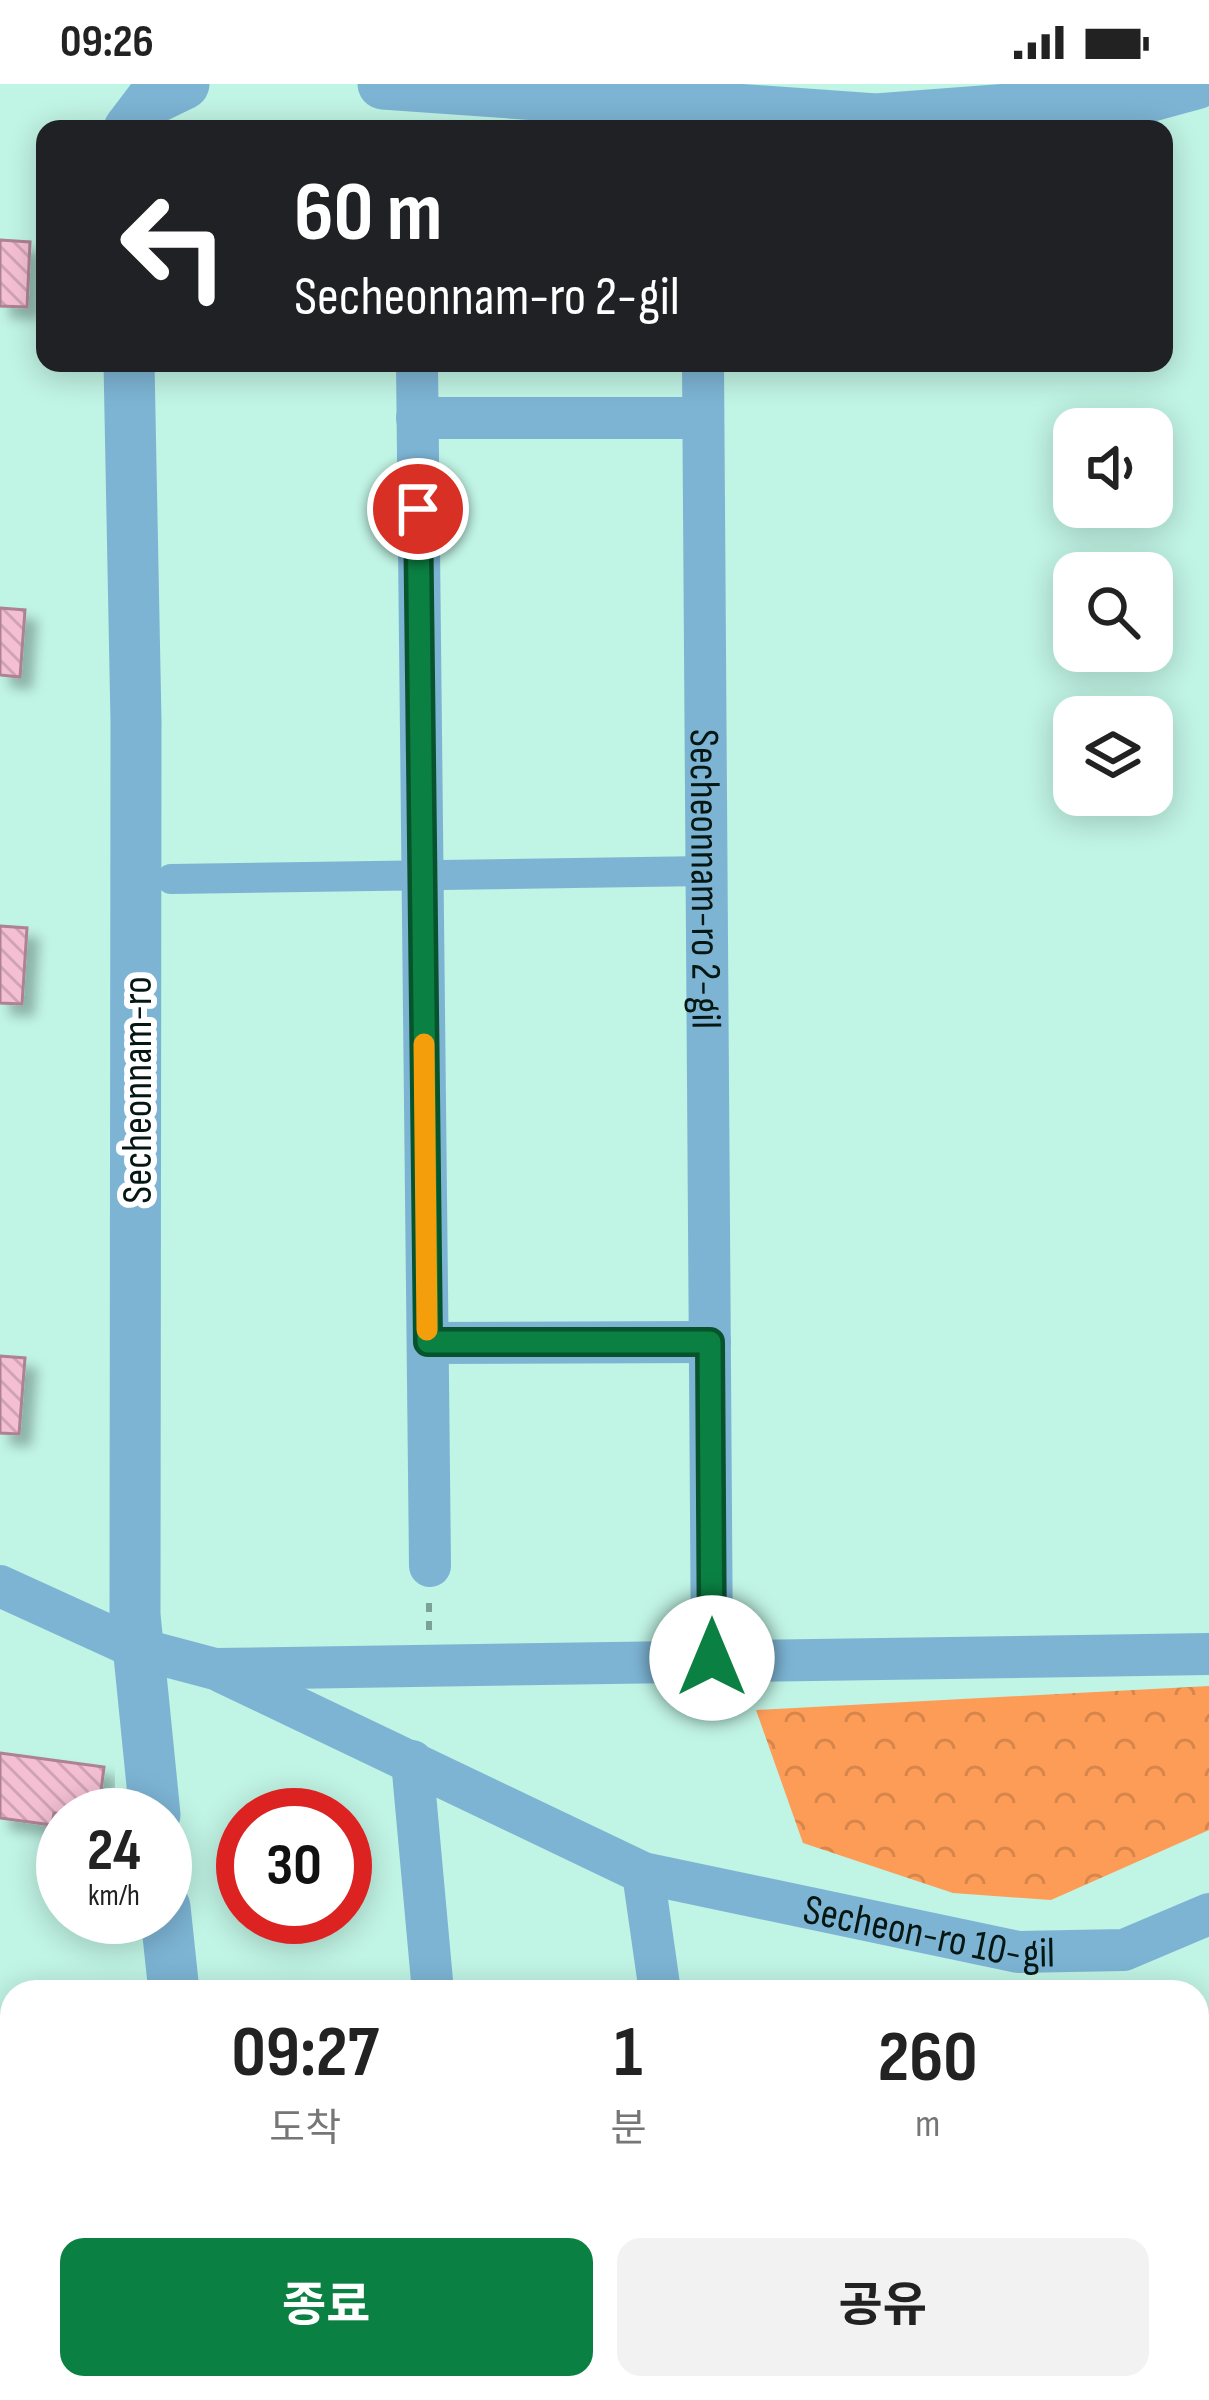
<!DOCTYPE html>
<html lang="ko">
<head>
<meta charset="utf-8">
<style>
  :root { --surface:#fff; --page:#f2f2f2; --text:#222; --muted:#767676; --accent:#0b8043 }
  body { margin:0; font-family:"Sofia Sans Condensed","Noto Sans KR",sans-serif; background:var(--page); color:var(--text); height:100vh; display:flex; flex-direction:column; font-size:45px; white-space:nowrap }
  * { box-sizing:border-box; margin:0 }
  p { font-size:39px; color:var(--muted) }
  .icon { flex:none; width:66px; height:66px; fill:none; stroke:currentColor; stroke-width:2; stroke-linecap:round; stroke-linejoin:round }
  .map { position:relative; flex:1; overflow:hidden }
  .side { position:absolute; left:0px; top:1896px; width:1209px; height:420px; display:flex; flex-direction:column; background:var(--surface); border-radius:36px 36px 0 0; box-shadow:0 6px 30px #0003 }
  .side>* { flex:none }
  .hud { position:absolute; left:36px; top:36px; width:1137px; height:252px; border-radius:24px; box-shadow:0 6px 30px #0003; background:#202124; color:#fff; overflow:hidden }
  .controls { position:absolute; left:1053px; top:324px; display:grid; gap:24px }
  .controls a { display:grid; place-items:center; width:120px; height:120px; border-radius:24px; background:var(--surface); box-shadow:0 6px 30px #0003; font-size:60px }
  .speed { position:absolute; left:36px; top:1704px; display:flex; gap:24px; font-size:60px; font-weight:700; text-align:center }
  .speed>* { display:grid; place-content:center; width:156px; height:156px; border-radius:50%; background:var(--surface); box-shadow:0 6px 30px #0003; line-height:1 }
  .speed small { font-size:30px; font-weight:400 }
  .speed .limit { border:18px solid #d22; background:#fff; color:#111 }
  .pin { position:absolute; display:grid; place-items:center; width:102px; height:102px; color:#fff; margin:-51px; border:6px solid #fff; border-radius:50%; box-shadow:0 3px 12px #0007 }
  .me { position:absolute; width:132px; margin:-66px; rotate:0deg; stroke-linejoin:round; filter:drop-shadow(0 0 9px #0008) }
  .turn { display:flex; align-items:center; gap:42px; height:252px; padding:0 60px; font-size:54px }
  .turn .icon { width:156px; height:156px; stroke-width:2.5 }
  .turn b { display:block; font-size:84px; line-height:102px }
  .eta { display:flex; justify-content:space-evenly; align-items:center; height:204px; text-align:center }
  .eta b { font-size:72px; font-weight:700; line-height:84px }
  .cta { display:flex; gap:24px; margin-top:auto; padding:24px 60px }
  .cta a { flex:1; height:138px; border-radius:24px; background:var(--accent); color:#fff; font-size:48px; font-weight:700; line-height:138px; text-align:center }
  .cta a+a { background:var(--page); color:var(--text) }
  .status { display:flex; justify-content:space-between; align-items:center; height:84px; padding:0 60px; background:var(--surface); direction:ltr }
  .status svg { height:33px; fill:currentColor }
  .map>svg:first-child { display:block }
  .park { fill:url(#park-crowns) }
  .building { fill:url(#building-back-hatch); stroke:#ad8293; stroke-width:3; filter:url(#shadow) }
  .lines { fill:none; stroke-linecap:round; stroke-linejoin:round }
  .path { stroke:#7aa296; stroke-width:6; stroke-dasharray:9 9; stroke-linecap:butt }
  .pedestrian { stroke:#7db4d4; stroke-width:30 }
  .minor { stroke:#7db4d4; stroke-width:42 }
  .tertiary { stroke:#7db4d4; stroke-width:51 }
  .route-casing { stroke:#07532c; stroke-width:30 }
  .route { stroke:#0b8043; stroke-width:21 }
  .slow { stroke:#f59e0b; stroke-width:21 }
  .labels { text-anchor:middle; stroke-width:12; stroke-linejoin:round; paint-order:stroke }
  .street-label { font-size:42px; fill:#041712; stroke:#fff }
</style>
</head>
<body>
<div class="status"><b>09:26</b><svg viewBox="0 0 49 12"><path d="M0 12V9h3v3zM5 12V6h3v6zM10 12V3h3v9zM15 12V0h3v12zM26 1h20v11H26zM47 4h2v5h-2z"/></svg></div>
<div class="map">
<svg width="1209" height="2316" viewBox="0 0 1209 2316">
  <defs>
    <pattern id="park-crowns" width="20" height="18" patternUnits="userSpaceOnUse" patternTransform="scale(3)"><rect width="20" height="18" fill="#fd9c57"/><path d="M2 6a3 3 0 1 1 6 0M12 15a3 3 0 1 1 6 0" fill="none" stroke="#d7864b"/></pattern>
    <pattern id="building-back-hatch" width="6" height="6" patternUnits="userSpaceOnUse" patternTransform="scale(3)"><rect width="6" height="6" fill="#f4bfd3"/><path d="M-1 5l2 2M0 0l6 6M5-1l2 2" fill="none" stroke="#d0a3b4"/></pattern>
    <filter id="shadow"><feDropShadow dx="11" dy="11" stdDeviation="6" flood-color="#0004"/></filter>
  </defs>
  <rect width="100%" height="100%" fill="#c0f4e4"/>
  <path class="park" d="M1209,1602v144l-158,70 -98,-7 -150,-50 -47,-133z"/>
  <g class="building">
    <path d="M0,156l30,2 -3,65 -27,-1z"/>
    <path d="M0,524l25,2 -5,67 -20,-2z"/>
    <path d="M0,842l27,2 -5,76 -22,-1z"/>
    <path d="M0,1272l25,2 -6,76 -19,-1z"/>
    <path d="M0,1669l104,14 -6,48 -44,-2 -2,12 -52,-7z"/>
    <path d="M12,2004v52l-12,1v-52z"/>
  </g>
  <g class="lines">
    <path class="path" d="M429,1546v-29"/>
    <path class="pedestrian" d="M171,795l536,-8"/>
    <g class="minor">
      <path d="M417,279l13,1203"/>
      <path id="s1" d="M703,279l9,1295"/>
      <path d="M417,334h286"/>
      <path d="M428,1259l282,-1"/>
      <path d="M0,1502l136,62 79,21 994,-15"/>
      <path id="s2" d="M222,1588l421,201 375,79 106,-2 85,-36"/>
      <path d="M412,1677l21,231"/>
      <path d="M643,1789l17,119"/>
      <path d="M1197,1996l12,-1"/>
      <path d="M1197,2247l12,-1"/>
      <path d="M453,2316l137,-12"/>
    </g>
    <g class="tertiary">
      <path d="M383,0l493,35 265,-20 55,-15"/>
      <path d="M129,45l22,-29 33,-16"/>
      <path d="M129,279l7,359 -1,893 20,200"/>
      <path d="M165,1823l9,85"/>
      <path d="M215,2304l1,12"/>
    </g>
  </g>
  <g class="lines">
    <g class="route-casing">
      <path id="route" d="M418,425l10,833h282l2,316"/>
    </g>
    <use href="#route" class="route"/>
    <path class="slow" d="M424,960l3,286"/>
  </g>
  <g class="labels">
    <g class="street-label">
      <text dy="15" stroke="none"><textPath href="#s1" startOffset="516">Secheonnam-ro 2-gil</textPath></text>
      <text transform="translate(136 1006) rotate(-90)" y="15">Secheonnam-ro</text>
      <text dy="15" stroke="none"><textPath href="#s2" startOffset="759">Secheon-ro 10-gil</textPath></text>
    </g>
  </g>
</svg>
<div class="controls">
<a><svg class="icon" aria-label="sound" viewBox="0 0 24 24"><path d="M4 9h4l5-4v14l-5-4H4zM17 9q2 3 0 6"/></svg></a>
<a><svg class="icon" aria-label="search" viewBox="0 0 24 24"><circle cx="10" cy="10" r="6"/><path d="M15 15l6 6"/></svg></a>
<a><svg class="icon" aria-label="layers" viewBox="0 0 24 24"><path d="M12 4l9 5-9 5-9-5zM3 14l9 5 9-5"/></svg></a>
</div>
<div class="speed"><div>24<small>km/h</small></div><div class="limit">30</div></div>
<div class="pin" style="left:418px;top:425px;background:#d93025"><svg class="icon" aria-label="arrive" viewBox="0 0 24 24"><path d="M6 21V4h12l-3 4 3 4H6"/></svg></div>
<svg class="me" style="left:712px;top:1574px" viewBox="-20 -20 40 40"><circle r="19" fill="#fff"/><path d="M0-13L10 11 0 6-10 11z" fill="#0b8043"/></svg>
<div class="hud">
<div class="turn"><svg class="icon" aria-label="left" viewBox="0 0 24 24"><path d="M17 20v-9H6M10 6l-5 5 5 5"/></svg><div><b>60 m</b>Secheonnam-ro 2-gil</div></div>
</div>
<section class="side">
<div class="eta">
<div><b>09:27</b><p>도착</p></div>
<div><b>1</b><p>분</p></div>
<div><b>260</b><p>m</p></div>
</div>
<div class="cta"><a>종료</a><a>공유</a></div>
</section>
</div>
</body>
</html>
